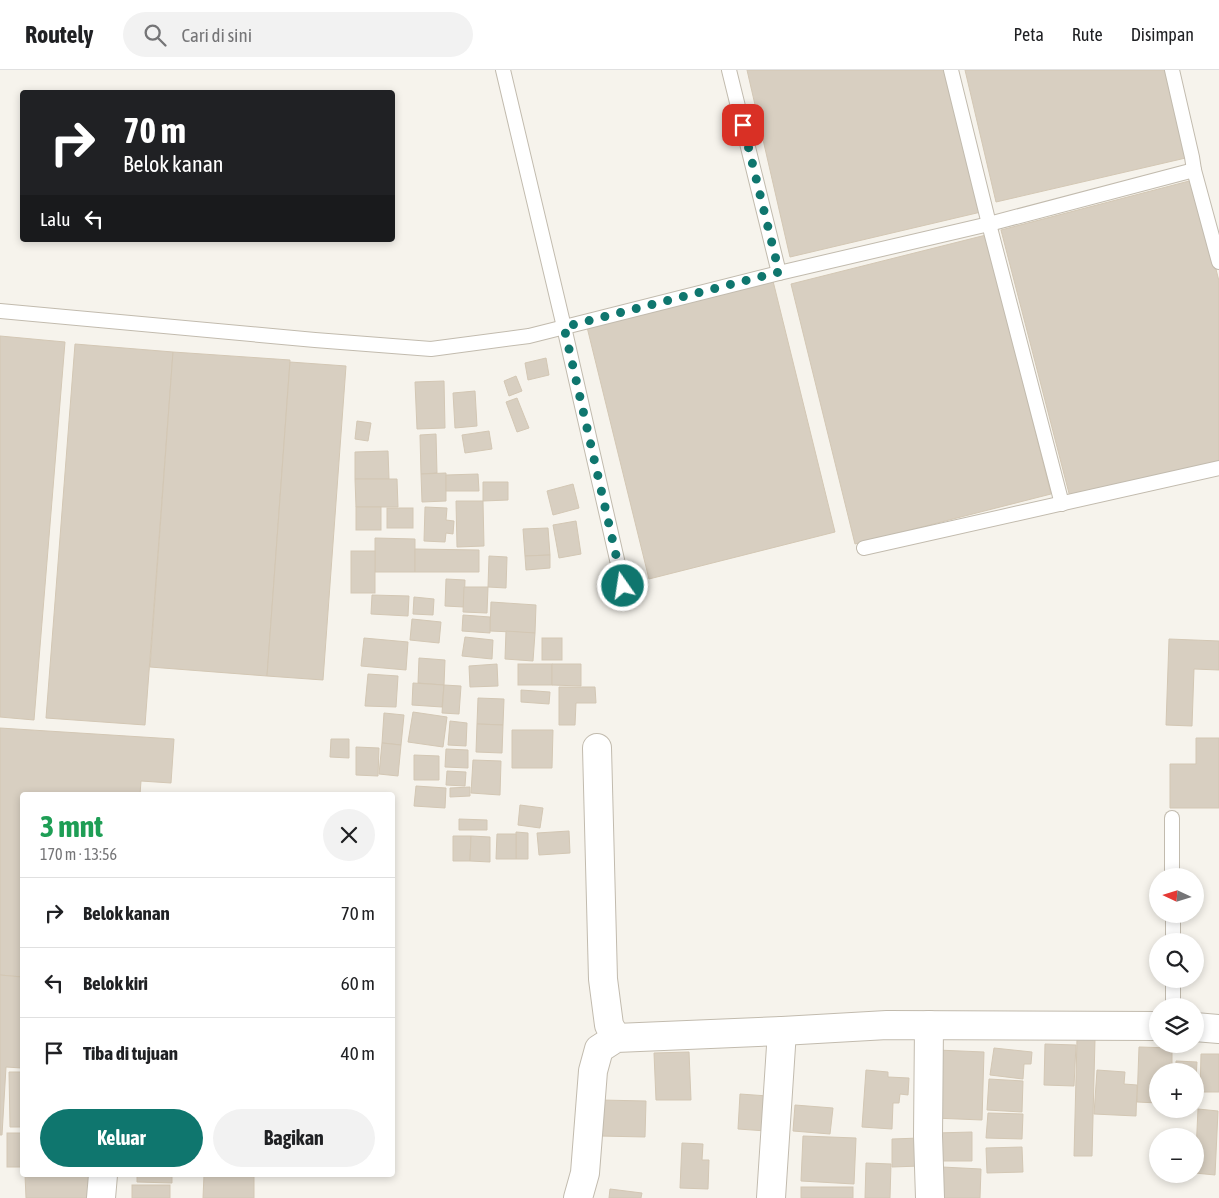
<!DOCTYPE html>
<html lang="id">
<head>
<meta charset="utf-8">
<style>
  :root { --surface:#fff; --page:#f2f2f2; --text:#202124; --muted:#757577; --line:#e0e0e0; --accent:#0f766e }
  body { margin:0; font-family:"Asap Condensed",sans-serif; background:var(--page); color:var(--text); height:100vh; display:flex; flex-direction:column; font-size:19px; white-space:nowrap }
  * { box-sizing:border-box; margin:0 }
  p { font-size:16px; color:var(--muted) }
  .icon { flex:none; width:28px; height:28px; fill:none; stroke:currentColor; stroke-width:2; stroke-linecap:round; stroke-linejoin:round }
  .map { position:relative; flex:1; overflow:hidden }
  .sheet { position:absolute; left:20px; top:722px; width:375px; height:385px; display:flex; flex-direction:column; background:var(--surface); border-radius:5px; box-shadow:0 2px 8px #0003 }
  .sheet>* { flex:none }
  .banner { position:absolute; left:20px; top:20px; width:375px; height:152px; border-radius:5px; box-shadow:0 2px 8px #0003; background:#202124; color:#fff; overflow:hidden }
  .needle { width:32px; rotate:274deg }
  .tools { position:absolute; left:1149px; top:798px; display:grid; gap:10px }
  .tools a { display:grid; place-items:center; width:55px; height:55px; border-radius:50%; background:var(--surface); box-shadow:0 2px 8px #0003; font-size:25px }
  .pin { position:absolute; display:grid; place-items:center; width:42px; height:42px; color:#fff; margin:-21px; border-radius:10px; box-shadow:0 2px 8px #0006 }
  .me { position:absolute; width:55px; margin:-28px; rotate:347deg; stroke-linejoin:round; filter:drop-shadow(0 0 4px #0008) }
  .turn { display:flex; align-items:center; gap:18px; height:105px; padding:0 20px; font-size:22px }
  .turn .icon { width:65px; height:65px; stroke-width:2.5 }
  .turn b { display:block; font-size:35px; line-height:42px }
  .then { display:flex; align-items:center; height:48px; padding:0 20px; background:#0003; gap:10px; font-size:19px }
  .round { display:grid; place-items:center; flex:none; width:52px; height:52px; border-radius:26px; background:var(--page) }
  .summary { display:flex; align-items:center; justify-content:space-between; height:85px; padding:0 20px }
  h1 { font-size:30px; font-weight:700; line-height:38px; color:#1e9e55 }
  .cta { display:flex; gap:10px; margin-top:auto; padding:10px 20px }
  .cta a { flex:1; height:58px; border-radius:30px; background:var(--accent); color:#fff; font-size:20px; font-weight:700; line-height:58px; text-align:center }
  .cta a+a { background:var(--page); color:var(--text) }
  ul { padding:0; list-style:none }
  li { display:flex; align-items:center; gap:15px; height:70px; padding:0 20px; border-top:1px solid var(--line) }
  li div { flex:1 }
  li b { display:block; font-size:19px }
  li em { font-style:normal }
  header { display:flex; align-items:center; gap:30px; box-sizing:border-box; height:70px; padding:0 25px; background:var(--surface); border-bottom:1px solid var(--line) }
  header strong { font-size:24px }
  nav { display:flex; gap:28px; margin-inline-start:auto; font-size:18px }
  .search { width:350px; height:45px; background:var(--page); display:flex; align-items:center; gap:12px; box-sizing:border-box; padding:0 18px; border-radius:28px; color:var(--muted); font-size:19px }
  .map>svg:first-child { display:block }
  .building { fill:#d8cfc1; stroke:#d3c7b4 }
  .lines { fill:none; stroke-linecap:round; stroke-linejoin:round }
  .lane-casing { stroke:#c2bbae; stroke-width:16 }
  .street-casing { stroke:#c2bbae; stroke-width:30 }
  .lane { stroke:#fff; stroke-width:14 }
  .street { stroke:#fff; stroke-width:28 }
  .route { stroke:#0f766e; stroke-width:9; stroke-dasharray:0 16.2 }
</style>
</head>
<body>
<header>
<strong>Routely</strong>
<div class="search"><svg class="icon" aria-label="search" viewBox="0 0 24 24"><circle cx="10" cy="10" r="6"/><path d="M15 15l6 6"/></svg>Cari di sini</div>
<nav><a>Peta</a><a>Rute</a><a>Disimpan</a></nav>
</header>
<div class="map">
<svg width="1219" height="1128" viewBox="0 0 1219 1128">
  <rect width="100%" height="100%" fill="#f6f3ec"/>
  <g class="building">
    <path d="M747,0h201l33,142 -191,45z"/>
    <path d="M965,0h204l21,87 -194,45z"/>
    <path d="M1193,110l26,101v181l-148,39 -70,-271z"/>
    <path d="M986,165l65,259 -196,50 -64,-260z"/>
    <path d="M773,211l62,251 -186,47 -62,-252z"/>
    <path d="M0,266l65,6 -31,378 -34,-3z"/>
    <path d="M75,274l98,8 -28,373 -99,-7z"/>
    <path d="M173,282l117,8 -23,316 -117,-9z"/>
    <path d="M546,288l3,17 -21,5 -3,-17z"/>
    <path d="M290,292l56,4 -23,314 -56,-4z"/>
    <path d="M516,306l6,15 -13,5 -5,-15z"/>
    <path d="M444,311l1,47 -28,1 -2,-47z"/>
    <path d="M475,321l2,35 -22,2 -2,-35z"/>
    <path d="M517,328l12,30 -12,4 -11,-30z"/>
    <path d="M357,351l14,2 -3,18 -13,-2z"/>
    <path d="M489,361l3,18 -27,4 -3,-18z"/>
    <path d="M436,364l1,39 -16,1 -1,-39z"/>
    <path d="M388,381l1,28h-34v-27z"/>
    <path d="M446,403v28l-24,1 -1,-28z"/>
    <path d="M478,404l1,17h-33v-16z"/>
    <path d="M355,409h42l1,28h-42z"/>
    <path d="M483,412h25v18l-25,1z"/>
    <path d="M573,414l6,24 -26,7 -6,-24z"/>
    <path d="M456,431h27l1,45 -27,1z"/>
    <rect x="356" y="437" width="25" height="23"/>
    <path d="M425,437l22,1 -1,12 8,1 -1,13 -7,-1 -1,9 -21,-1z"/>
    <rect x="387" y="438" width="26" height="20"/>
    <path d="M576,451l5,33 -22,4 -6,-33z"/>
    <path d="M548,458l2,27 -25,1 -2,-27z"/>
    <path d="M375,468l40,1v33h-40z"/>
    <path d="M415,479l64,1v22h-64z"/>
    <rect x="351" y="481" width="24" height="42"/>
    <path d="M550,485v13l-24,2 -1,-14z"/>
    <path d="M489,486l18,1 -1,31 -18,-1z"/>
    <path d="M446,509l19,1 -1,27 -19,-1z"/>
    <path d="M464,517h24l-1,26 -24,-1z"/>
    <path d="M372,525l37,1 -1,20 -37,-2z"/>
    <path d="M414,527l20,2 -1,16 -20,-1z"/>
    <path d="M491,532l45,3 -1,28 -45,-2z"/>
    <path d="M463,545l27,2v16l-28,-2z"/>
    <path d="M412,549l29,3 -2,21 -29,-3z"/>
    <path d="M506,561l29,2 -2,28 -28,-2z"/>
    <path d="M465,567l28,3 -1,19 -30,-3z"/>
    <path d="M364,568l44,4 -2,28 -45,-4z"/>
    <rect x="542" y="568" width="20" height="22"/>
    <path d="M1169,569l50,2v29l-25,-1 -2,57 -26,-1z"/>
    <path d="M419,588l26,2 -1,25 -26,-2z"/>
    <path d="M497,594l1,22 -28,1 -1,-21z"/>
    <rect x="518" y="594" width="34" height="21"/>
    <path d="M552,594h29v22l-29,-1z"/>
    <path d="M368,604l30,2 -2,31 -31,-1z"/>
    <path d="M413,613l31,2 -2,22 -30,-2z"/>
    <path d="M444,615l17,1 -2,28 -17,-1z"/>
    <path d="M559,617h36l1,16h-20l-1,22h-16z"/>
    <path d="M521,620l29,2 -1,12 -28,-2z"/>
    <path d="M478,628l26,1 -1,26 -26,-1z"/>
    <path d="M413,642l34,5 -4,30 -35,-5z"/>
    <path d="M384,643l20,2 -3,30 -19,-2z"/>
    <path d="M450,651l17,2 -1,23 -18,-1z"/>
    <path d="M477,654l26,1 -1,28 -26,-1z"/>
    <path d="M0,658l174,11 -3,44 -30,-2 -1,14h-118v182l-22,-2z"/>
    <path d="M512,660h41l-1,38h-40z"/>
    <path d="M1196,668h23v70h-49v-44h26z"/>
    <path d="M331,669h18v19l-19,-1z"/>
    <path d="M382,673l19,2 -3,31 -19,-2z"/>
    <path d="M356,677l23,1 -1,28 -22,-1z"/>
    <path d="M446,679l22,1v18l-23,-1z"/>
    <path d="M414,685l25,1v24h-25z"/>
    <path d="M473,690l28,1 -1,34 -29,-2z"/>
    <path d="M447,701l19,1 -1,14 -19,-1z"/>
    <path d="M416,716l30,2 -1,20 -31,-2z"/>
    <path d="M470,717v9l-20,1v-9z"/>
    <path d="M520,735l23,3 -3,20 -22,-3z"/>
    <path d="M459,749l28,1v10h-28z"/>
    <path d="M569,761l1,22 -31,2 -2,-22z"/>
    <path d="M516,762l12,1v26h-12z"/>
    <path d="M497,764h19v25h-20z"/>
    <path d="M453,766h18l-1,25h-17z"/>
    <path d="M471,766l19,1v25l-20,-1z"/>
    <path d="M1195,821l5,1 -1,16h-4z"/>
    <path d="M0,905l22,2v91l-16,-1 -4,68h-2z"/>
    <path d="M1077,969h18l-3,117h-18z"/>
    <path d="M1045,974l31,1 -2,41 -30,-1z"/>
    <path d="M1139,977l33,1v23h-14v32l-21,-1z"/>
    <path d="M994,978l38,4 -1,12h-7l-1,15 -33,-4z"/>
    <path d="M937,980l47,2 -2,68 -48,-2z"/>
    <path d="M689,982l2,48h-35l-2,-47z"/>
    <path d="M1201,984h18v38h-19z"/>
    <path d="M1176,991l21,1 -2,33v-24h-19z"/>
    <path d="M866,1000l22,2v5l21,1 -1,17 -8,-1 -1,9h-6l-1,26 -30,-2z"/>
    <path d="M1097,1000l28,2 -1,12 13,1 -1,31 -42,-2z"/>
    <path d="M9,1002h13v55h-12z"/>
    <path d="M989,1009l34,2 -1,31 -35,-2z"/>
    <path d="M740,1024l28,2 -2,35 -28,-2z"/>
    <path d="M601,1030l45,1 -1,36 -45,-1z"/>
    <path d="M795,1035l38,3 -3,26 -37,-3z"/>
    <path d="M1198,1039l20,2 -3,64 -20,-2z"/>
    <path d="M988,1043l35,1 -1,25 -36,-1z"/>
    <path d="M972,1062v29h-37l1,-28z"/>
    <rect x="7" y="1063" width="15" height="34"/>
    <path d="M803,1066l53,2 -2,46 -53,-3z"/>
    <path d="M920,1068v28l-28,1v-28z"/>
    <path d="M682,1073l21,1 -1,16h7l-1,29 -28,-1z"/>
    <path d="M1022,1077l1,25 -36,1 -1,-25z"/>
    <path d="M866,1093l25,1 -1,34h-25z"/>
    <path d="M942,1097l39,2 -1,29h-45z"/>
    <path d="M25,1105h70l1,23h-70z"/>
    <path d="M137,1105h35v8l-35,-1z"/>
    <path d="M204,1105l50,1v22h-51z"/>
    <rect x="132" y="1115" width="38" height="13"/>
    <rect x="801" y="1117" width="52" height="11"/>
    <path d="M610,1119l32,4 -1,5h-32z"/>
  </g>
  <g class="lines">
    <g class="lane-casing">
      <g id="lane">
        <path d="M503,0l61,257 59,259"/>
        <path d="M729,0l50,203"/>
        <path d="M951,0l38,154 73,280"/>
        <path d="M1172,0l20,87 2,13 25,92"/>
        <path d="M0,241l315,29 116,9 98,-13 250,-63 210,-49 205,-54"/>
        <path d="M864,478l355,-80"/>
        <path d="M1172,748v58"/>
        <path d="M1173,844v27"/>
        <path d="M1173,909v27"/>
      </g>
    </g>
    <g class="street-casing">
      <g id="street">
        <path d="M597,678l6,231 6,46 7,13"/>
        <path d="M929,955l-1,111 2,62"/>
        <path d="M1195,957l24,2"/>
        <path d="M101,1128l2,-23"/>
        <path d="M578,1128l7,-25 8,-102 6,-22 17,-11 166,-7 105,-6 271,1"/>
        <path d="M771,1128l11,-167"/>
      </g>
    </g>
    <use href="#lane" class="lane"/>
    <use href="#street" class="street"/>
  </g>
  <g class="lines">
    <path class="route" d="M623,516l-59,-259 215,-55 -36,-147"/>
  </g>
</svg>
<div class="tools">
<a><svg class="needle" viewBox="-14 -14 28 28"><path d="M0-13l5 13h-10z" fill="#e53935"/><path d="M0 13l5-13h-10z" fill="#757577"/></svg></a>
<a><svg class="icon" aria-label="search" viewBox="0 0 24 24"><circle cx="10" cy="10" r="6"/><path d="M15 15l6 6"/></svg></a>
<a><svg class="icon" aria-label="layers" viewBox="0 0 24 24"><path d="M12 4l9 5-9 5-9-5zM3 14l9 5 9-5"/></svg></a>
<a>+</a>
<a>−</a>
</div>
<div class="pin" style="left:743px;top:55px;background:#d93025"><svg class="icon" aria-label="arrive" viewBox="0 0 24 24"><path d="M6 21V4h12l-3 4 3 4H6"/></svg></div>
<svg class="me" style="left:623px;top:516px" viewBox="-20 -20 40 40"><circle r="17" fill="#0f766e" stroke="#fff" stroke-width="3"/><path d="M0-11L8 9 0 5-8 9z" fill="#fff"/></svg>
<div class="banner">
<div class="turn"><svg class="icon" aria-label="right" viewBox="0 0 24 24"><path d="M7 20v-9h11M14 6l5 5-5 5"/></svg><div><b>70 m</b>Belok kanan</div></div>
<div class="then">Lalu<svg class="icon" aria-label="left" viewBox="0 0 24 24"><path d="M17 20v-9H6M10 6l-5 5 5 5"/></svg></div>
</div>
<section class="sheet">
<div class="summary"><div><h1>3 mnt</h1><p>170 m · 13:56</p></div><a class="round"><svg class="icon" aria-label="close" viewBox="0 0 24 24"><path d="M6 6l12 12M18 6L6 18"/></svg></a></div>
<ul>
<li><svg class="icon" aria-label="right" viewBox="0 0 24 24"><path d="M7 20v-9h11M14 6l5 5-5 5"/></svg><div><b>Belok kanan</b></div><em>70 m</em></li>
<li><svg class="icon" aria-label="left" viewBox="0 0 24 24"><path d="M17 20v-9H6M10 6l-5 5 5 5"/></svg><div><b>Belok kiri</b></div><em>60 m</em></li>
<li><svg class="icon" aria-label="arrive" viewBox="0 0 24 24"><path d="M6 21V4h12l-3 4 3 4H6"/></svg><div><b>Tiba di tujuan</b></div><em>40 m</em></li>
</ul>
<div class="cta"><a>Keluar</a><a>Bagikan</a></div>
</section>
</div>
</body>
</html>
